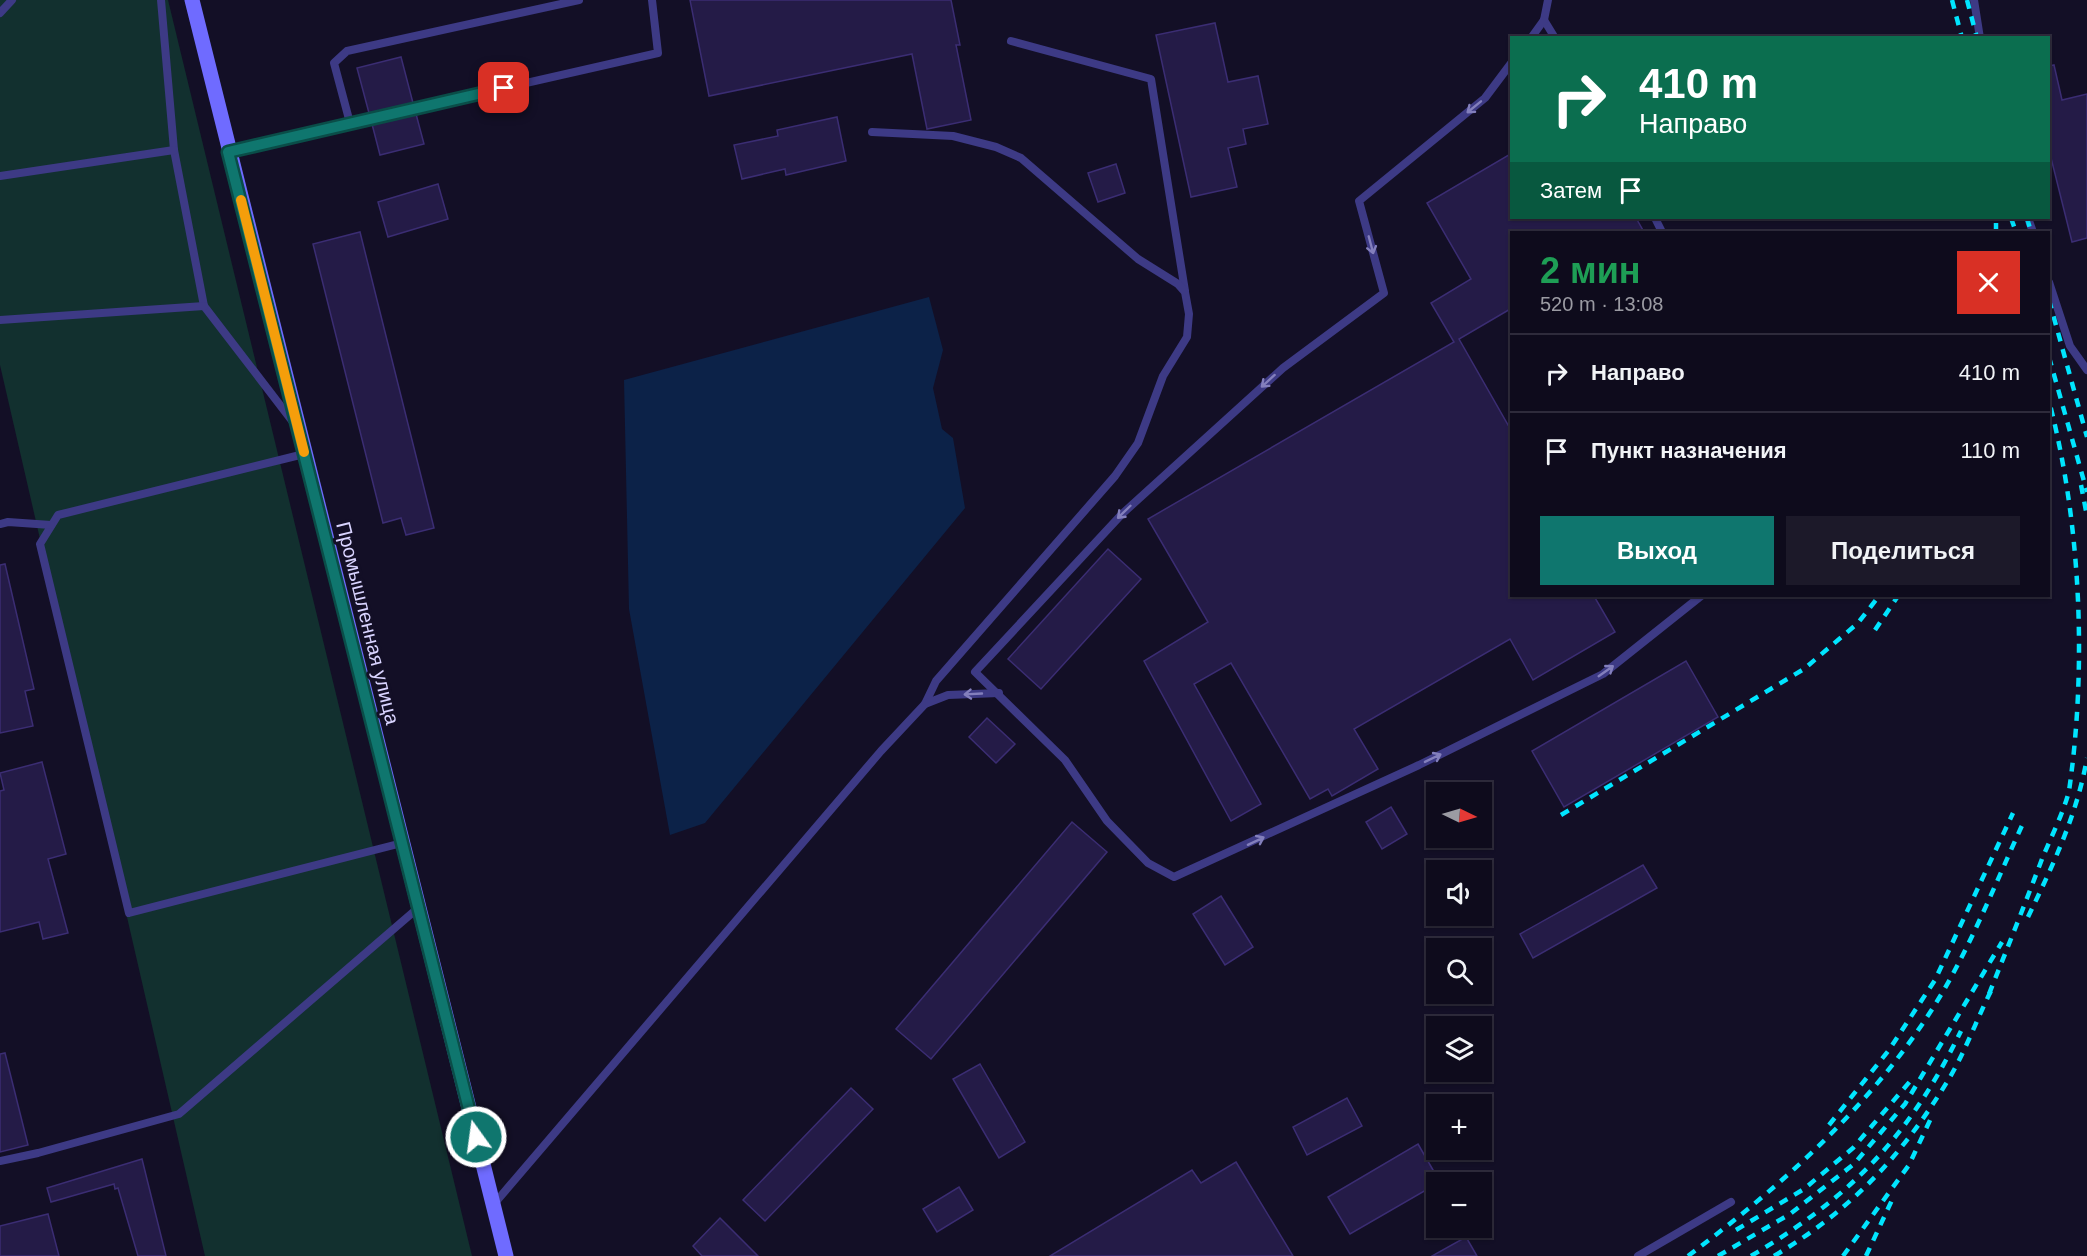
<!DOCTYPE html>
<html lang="ru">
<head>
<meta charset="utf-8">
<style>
  :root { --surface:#0e0b1c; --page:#1c1929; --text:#f1f3f6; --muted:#9b9ba3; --line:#2e2b3b; --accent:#0f766e }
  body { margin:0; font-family:Helvetica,sans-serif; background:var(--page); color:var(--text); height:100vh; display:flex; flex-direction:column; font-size:22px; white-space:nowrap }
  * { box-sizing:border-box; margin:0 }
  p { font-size:20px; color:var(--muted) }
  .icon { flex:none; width:33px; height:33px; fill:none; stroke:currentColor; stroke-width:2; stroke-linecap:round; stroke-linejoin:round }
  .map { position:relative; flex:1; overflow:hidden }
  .details { position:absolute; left:1510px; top:231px; width:540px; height:366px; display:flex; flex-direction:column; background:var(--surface); border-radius:0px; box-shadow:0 2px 4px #0004,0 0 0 2px var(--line) }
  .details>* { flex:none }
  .guide { position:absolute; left:1510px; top:36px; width:540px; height:183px; border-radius:0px; box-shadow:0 2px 4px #0004,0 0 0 2px var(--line); background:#0b6e4f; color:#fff; overflow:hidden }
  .needle { width:39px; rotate:95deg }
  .tools { position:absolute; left:1426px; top:782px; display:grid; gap:12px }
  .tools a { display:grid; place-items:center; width:66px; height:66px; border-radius:0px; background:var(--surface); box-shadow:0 2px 4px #0004,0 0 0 2px var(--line); font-size:30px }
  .pin { position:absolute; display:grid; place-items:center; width:51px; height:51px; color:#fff; margin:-26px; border-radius:12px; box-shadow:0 3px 9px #0006 }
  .me { position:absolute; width:66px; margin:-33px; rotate:346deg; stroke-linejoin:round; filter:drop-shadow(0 0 4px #0008) }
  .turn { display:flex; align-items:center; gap:21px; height:126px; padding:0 30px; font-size:27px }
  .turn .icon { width:78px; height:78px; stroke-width:2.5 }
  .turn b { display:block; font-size:42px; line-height:51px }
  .then { display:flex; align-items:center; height:57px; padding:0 30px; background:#0003; gap:12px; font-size:22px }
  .round { display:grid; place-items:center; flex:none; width:63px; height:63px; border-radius:0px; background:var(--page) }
  .overview { display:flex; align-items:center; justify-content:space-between; height:102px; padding:0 30px }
  h1 { font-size:36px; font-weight:700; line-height:45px; color:#1e9e55 }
  .primary-button { display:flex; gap:12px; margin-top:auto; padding:12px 30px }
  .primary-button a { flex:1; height:69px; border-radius:0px; background:var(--accent); color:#fff; font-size:24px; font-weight:700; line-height:69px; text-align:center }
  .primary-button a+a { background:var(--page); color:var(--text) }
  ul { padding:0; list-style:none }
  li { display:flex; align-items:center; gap:18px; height:78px; padding:0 30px; border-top:2px solid var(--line) }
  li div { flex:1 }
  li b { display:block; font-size:22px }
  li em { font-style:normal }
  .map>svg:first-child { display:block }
  .green { fill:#12302f }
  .water { fill:#0c2248 }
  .building { fill:#241b47; stroke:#3b2d73; stroke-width:1.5 }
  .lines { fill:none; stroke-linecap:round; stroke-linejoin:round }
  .lane { stroke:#3d3a85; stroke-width:8 }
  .secondary { stroke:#6f6bff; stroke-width:15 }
  .rail { stroke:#00e5ff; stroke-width:4.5; stroke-dasharray:9 8; stroke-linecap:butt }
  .oneway { stroke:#837fbc }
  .route-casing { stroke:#0a4d48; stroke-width:15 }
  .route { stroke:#0f766e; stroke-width:10 }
  .slow { stroke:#f59e0b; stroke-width:10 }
  .labels { text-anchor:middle; stroke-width:6; stroke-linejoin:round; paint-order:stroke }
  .street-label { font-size:20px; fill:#d9d4ff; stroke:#130f26 }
</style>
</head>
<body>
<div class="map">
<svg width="2087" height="1256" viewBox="0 0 2087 1256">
  <rect width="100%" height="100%" fill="#130f26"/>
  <path class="green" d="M0,0h168l304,1256h-267l-205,-891z"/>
  <path class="water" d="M929,297l14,53 -10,38 9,41 11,9 12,70 -260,315 -35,12 -41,-226 -5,-229z"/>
  <g class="building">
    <path d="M690,0h261l9,45h-4l15,75 -44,9 -15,-75 -203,42z"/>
    <path d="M1215,23l13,59 30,-6 10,48 -25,5 3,15 -18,4 9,39 -46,10 -35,-162z"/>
    <path d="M401,57l12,46 -44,10 -12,-45z"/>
    <path d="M2054,65l8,35 25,-6v144l-15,4 -23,-92v-84z"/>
    <path d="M416,114l8,30 -44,11 -8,-31z"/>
    <path d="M837,117l9,44 -60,14 -1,-6 -43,10 -8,-34 44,-9 -1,-6z"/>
    <path d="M1512,153v65h124l8,14h-132v76l-53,31 53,93v164h82l21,36 -82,48 -23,-41 -156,90 24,40 -46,27 -4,-7 -18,10 -79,-136 -37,21 67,120 -30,17 -87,-160 64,-39 -60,-103 306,-177 -23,-39 40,-24 -44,-76z"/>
    <path d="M1116,164l9,29 -27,9 -10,-29z"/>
    <path d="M438,184l10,35 -60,18 -10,-35z"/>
    <path d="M360,232l74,296 -28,7 -5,-17 -18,5 -70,-279z"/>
    <path d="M1108,549l33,30 -100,110 -33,-30z"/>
    <path d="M5,564l29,125 -9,2 8,35 -33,7v-168z"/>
    <path d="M1686,661l32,56 -154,90 -32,-56z"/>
    <path d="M987,718l28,26 -19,19 -27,-26z"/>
    <path d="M42,762l24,92 -18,5 20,74 -25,6 -4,-17 -39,10v-141l4,-1 -4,-17z"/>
    <path d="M1391,807l16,27 -25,15 -16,-27z"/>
    <path d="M1072,822l35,30 -176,207 -35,-30z"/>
    <path d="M1643,865l14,23 -124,70 -13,-24z"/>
    <path d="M1221,896l32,51 -28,18 -32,-51z"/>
    <path d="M5,1053l23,92 -28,7v-98z"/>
    <path d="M980,1064l45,78 -26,16 -46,-79z"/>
    <path d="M851,1088l22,21 -108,112 -22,-21z"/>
    <path d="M1347,1098l15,28 -55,29 -14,-28z"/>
    <path d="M1418,1144l22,38 -90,52 -22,-37z"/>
    <path d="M142,1159l24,97h-28l-20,-68 -3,1 -1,-5 -63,18 -4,-14z"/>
    <path d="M1236,1162l57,94h-243l142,-86 9,13z"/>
    <path d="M959,1187l14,23 -36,22 -14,-23z"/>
    <path d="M48,1214l11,42h-59v-30z"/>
    <path d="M720,1218l38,38h-56l-9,-10z"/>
    <path d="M1466,1237l11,19h-45z"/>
  </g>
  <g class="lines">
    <g class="lane">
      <path d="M161,0l13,150 30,156 89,116"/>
      <path d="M1974,0l6,38"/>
      <path d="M0,13l12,-13"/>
      <path d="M1544,20l11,18"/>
      <path d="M1531,38l13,-18 4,-20"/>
      <path d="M1011,41l140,38 34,212"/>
      <path d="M1512,62l-27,36 -126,103 25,92 -101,75 -161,146 -147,158 90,88 42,61 41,42 26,14 245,-112 184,-91 98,-78"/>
      <path d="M350,123l308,-70 -6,-53"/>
      <path d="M872,132l81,4 43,11 25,11 117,101 40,25 7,8 4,22 -2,23 -24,39 -25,67 -23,33 -179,205 -11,23"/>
      <path d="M230,152l120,-29 -16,-60 13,-12 232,-51"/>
      <path d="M0,176l174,-26"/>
      <path d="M1655,218l7,14"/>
      <path d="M2028,218l5,14"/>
      <path d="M2049,282l21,64 17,24"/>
      <path d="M0,320l204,-14"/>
      <path d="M304,454l-246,61 -18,29 89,369 273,-70"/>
      <path d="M0,524l8,-2 43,3"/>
      <path d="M0,1161l38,-8 141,-39 239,-206"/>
      <path d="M494,1204l387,-453 44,-47 23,-9 51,-2"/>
      <path d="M1638,1256l93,-54"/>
    </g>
    <path class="secondary" d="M192,0l314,1256"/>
    <g class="rail">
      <path d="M1952,0l10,38"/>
      <path d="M1967,0l10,38"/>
      <path d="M2011,218l5,14"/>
      <path d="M2027,218l4,14"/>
      <path d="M1996,232v-14"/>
      <path d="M2049,300l38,137"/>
      <path d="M2049,357l38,135"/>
      <path d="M2081,485l6,31"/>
      <path d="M1875,630l23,-34"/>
      <path d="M1561,815l243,-146 54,-46 21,-27"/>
      <path d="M2028,917c25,-52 49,-102 59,-159"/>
      <path d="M1989,994c18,-45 36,-90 53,-135 9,-22 21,-45 27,-68 18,-124 12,-268 -20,-390"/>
      <path d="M1829,1125l60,-75 46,-70 78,-167"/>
      <path d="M1736,1230l68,-41 49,-41 59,-69"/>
      <path d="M1688,1256c99,-74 195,-161 257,-268 30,-52 55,-115 80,-169"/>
      <path d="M1718,1256l72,-42 64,-50 51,-60 97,-162"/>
      <path d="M1751,1256c101,-60 158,-119 210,-225"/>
      <path d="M1774,1256c76,-45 127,-99 173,-174 18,-29 30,-64 46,-95"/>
      <path d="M1843,1256l66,-91 23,-49"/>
      <path d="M1866,1256l26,-56"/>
    </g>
  </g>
  <defs><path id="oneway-shaft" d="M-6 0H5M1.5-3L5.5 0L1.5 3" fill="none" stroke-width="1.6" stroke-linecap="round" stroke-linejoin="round" transform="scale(1.5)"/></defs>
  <g class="oneway">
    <use href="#oneway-shaft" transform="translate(1474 107) rotate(141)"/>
    <use href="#oneway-shaft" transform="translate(1371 245) rotate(75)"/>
    <use href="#oneway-shaft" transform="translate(1268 381) rotate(138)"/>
    <use href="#oneway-shaft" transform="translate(1124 512) rotate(136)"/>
    <use href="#oneway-shaft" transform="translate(1606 671) rotate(-35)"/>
    <use href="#oneway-shaft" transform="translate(973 694) rotate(177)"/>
    <use href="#oneway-shaft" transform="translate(1433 758) rotate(-26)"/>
    <use href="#oneway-shaft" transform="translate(1256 841) rotate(-25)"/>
  </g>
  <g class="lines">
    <g class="route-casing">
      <path id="route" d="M476,1137l-248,-985 276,-64"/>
    </g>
    <use href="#route" class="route"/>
    <path class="slow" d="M241,200l63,252"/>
  </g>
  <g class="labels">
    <g class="street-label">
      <text transform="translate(368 623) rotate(76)" y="7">Промышленная улица</text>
    </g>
  </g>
</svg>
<div class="tools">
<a><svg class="needle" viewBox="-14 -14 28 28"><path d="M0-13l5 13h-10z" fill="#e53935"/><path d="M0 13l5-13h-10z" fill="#9b9ba3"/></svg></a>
<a><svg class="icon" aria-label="sound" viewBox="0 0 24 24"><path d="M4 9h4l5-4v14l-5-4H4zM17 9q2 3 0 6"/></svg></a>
<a><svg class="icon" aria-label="search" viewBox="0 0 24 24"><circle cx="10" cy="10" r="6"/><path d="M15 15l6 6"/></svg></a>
<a><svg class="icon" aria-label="layers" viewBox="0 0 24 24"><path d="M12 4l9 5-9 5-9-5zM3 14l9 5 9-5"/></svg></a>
<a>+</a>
<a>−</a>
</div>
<div class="pin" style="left:504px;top:88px;background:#d93025"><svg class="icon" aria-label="arrive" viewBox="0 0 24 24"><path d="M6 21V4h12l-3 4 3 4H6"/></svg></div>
<svg class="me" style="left:476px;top:1137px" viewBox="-20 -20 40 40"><circle r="17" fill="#0f766e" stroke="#fff" stroke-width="3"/><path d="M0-11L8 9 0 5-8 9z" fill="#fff"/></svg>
<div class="guide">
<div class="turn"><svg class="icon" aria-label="right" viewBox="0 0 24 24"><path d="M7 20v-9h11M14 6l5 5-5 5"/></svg><div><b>410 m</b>Направо</div></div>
<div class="then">Затем<svg class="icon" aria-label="arrive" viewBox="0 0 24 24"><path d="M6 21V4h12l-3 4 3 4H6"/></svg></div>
</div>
<section class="details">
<div class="overview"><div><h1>2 мин</h1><p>520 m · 13:08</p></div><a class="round" style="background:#d93025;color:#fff"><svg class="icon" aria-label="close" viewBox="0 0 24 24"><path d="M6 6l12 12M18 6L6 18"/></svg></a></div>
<ul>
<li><svg class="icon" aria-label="right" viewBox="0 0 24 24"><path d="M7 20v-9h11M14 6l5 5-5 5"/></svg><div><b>Направо</b></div><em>410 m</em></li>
<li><svg class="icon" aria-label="arrive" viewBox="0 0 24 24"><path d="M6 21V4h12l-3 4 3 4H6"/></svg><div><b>Пункт назначения</b></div><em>110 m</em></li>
</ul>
<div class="primary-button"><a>Выход</a><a>Поделиться</a></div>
</section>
</div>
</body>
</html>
